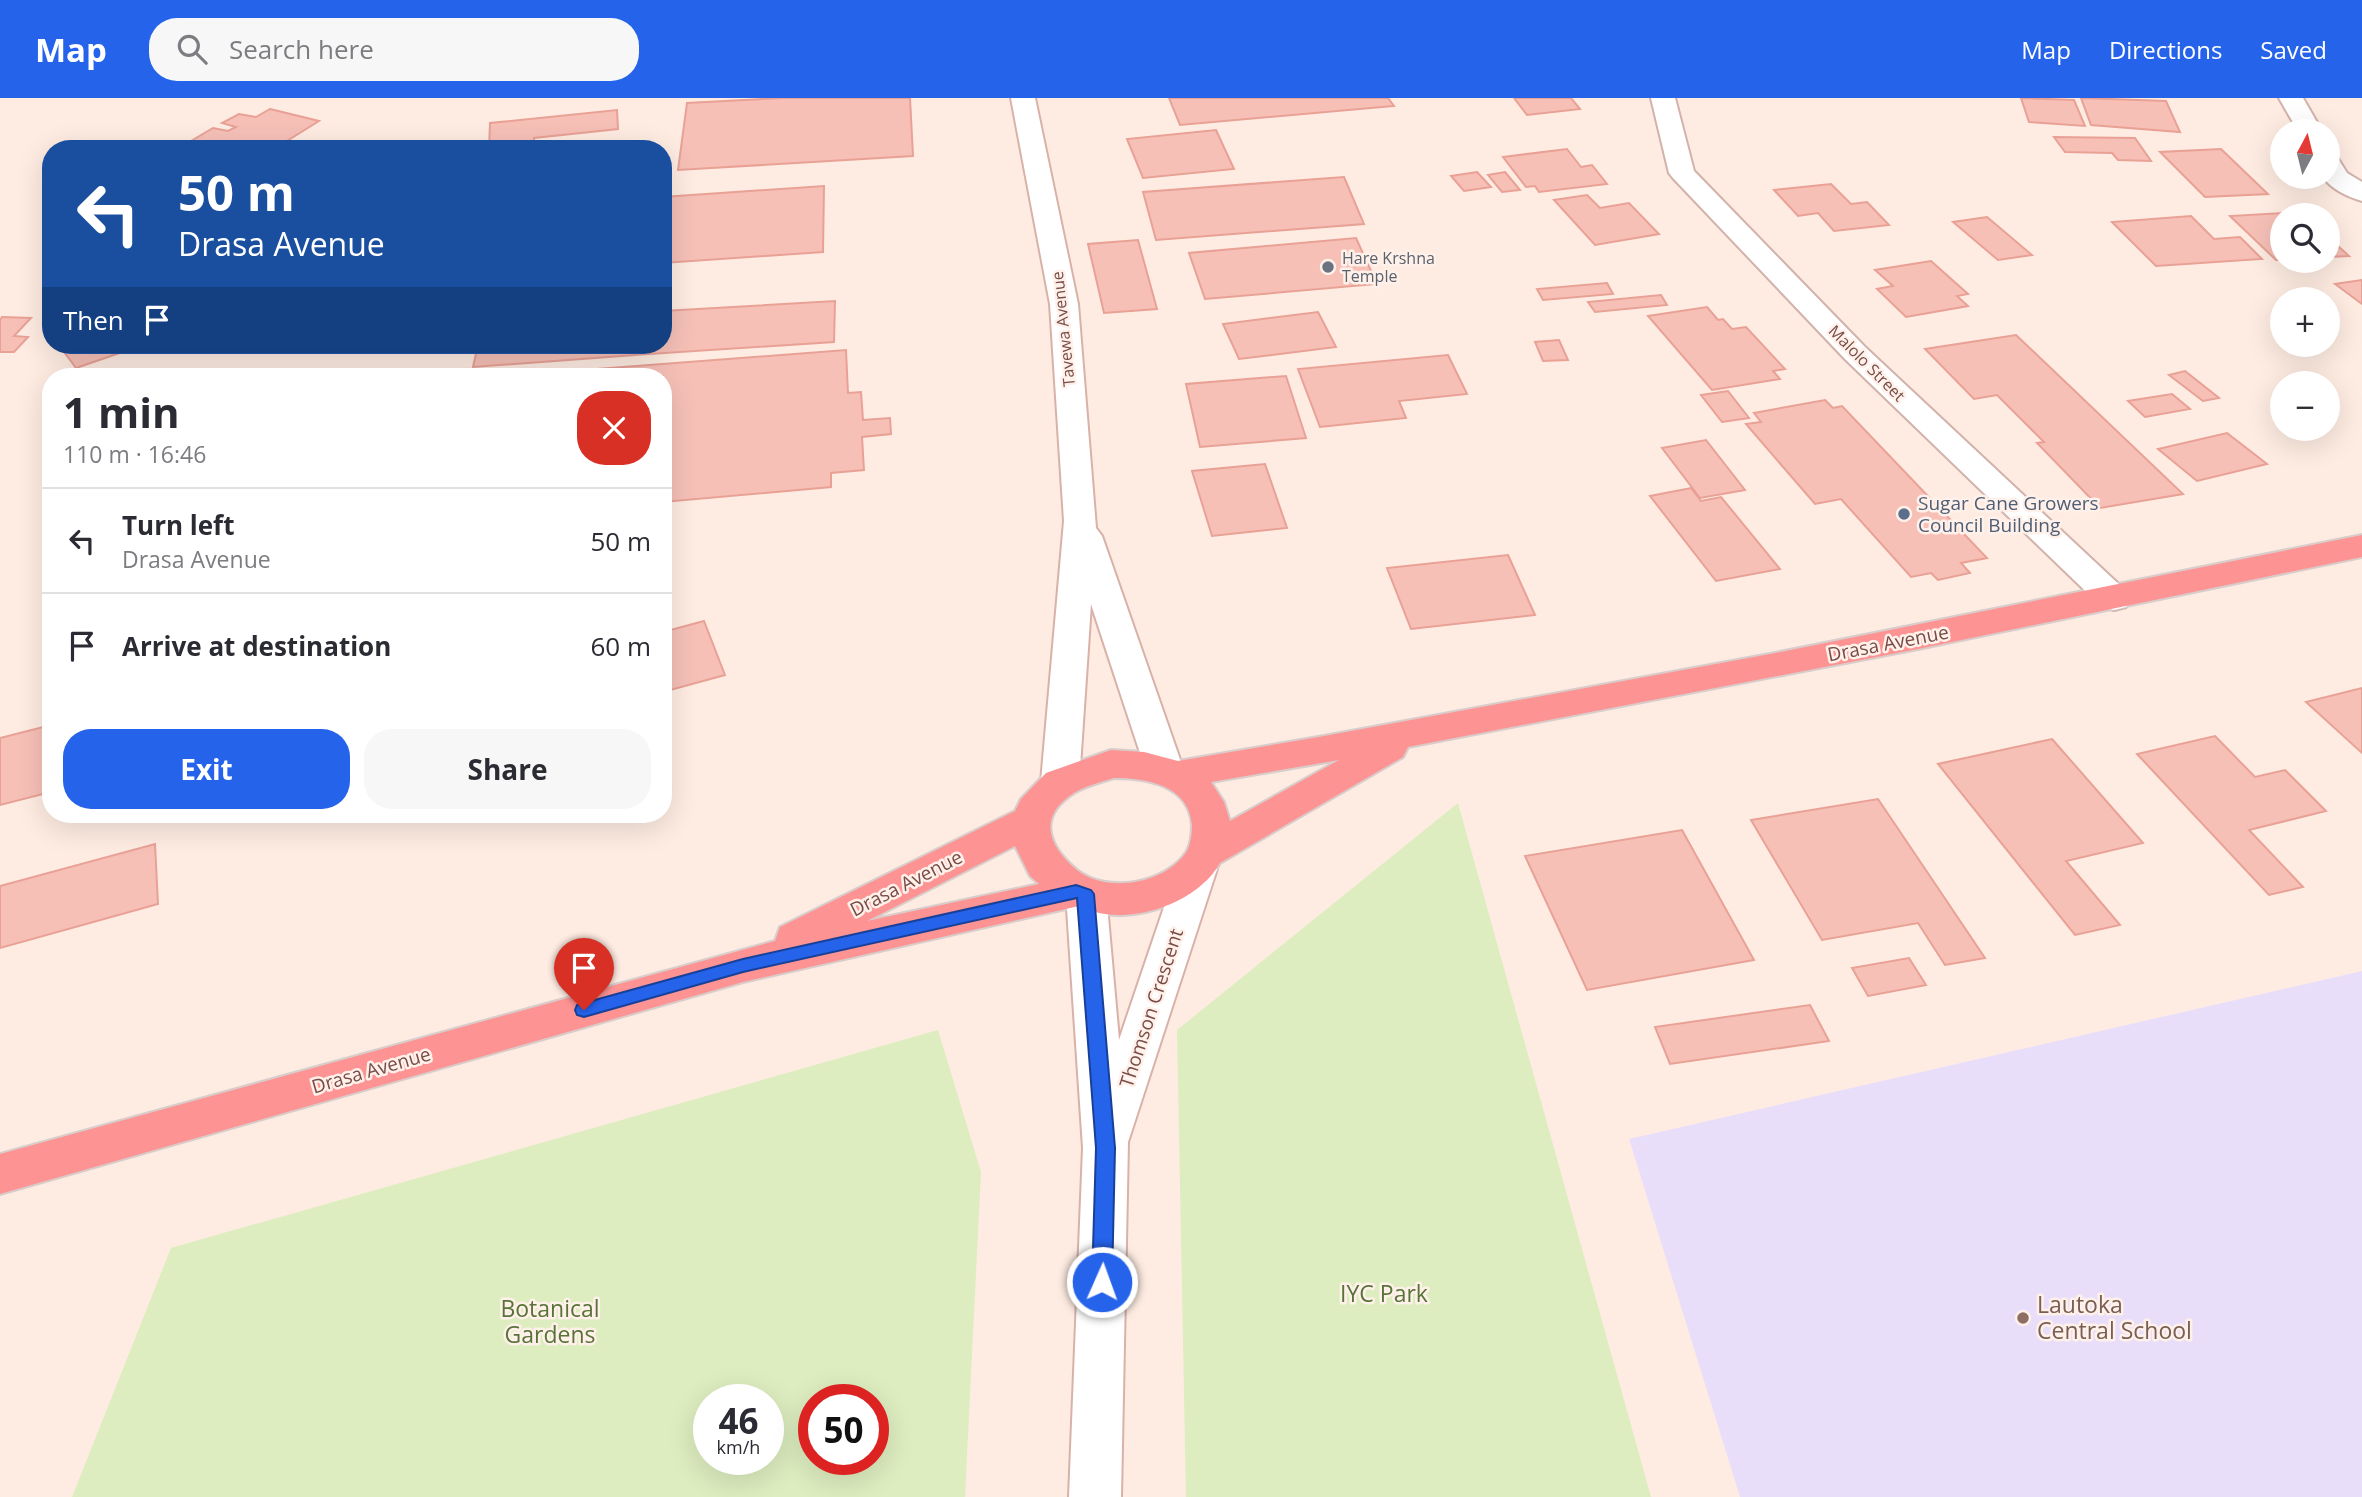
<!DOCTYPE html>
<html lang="en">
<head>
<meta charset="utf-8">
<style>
  :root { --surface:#fff; --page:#f7f7f7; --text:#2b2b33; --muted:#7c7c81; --line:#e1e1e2; --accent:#2563eb }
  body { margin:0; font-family:"Open Sans",sans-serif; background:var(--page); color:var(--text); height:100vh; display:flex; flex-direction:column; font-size:26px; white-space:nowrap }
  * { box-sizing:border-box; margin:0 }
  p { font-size:23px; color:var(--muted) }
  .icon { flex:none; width:38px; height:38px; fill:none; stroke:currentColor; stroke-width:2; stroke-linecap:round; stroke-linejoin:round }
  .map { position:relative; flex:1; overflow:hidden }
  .side { position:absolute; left:42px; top:270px; width:630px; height:455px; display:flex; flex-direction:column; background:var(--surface); border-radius:28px; box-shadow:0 7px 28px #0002 }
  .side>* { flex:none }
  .hud { position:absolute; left:42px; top:42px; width:630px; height:214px; border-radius:28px; box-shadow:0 7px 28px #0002; background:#1a4fa0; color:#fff; overflow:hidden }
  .needle { width:46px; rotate:7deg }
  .controls { position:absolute; left:2270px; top:21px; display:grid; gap:14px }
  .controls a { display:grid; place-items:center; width:70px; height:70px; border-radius:50%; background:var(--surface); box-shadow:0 7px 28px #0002; font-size:35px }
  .speed { position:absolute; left:693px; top:1286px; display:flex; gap:14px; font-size:35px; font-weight:700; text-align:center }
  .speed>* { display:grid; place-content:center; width:91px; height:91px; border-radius:50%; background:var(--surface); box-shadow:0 7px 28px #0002; line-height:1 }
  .speed small { font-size:18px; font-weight:400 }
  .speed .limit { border:10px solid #d22; background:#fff; color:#111 }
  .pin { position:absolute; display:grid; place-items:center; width:60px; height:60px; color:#fff; margin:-72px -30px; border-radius:50% 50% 50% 0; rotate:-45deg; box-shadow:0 0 7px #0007 }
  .pin .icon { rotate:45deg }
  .me { position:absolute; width:77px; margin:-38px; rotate:2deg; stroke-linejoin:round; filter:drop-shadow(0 0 5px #0008) }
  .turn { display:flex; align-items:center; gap:24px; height:147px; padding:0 21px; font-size:32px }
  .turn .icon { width:91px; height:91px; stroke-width:2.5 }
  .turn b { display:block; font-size:49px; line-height:60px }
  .then { display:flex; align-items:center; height:66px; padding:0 21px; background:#0003; gap:14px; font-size:26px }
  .round { display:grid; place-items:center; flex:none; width:74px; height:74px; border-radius:28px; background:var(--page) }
  .summary { display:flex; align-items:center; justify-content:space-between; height:119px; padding:0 21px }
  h1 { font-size:42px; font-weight:700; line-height:52px }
  .primary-button { display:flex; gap:14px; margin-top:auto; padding:14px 21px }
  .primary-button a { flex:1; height:80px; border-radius:28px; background:var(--accent); color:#fff; font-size:28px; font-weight:700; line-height:80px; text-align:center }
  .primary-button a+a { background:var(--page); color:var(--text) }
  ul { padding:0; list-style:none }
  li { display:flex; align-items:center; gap:21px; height:105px; padding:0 21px; border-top:2px solid var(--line) }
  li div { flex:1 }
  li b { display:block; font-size:26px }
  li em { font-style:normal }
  header { display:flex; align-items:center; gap:42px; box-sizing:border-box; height:98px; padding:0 35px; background:var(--accent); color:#fff }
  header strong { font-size:33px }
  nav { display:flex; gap:38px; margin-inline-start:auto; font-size:24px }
  .search { width:490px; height:63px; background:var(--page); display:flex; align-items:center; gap:18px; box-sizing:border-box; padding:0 24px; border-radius:28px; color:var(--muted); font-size:26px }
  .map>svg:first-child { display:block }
  .education { fill:#e9defa }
  .green { fill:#ddedbf; fill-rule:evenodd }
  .building { fill:#f6c0b7; stroke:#e9a196; stroke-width:2 }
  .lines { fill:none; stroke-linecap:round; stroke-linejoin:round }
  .street-casing { stroke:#d2b2aa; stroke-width:4 }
  .secondary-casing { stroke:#d8b2a9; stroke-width:4 }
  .highway-casing { stroke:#d9cdcb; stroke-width:4 }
  .street { fill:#fff; fill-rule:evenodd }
  .secondary { fill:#fff; fill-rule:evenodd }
  .highway { fill:#fd9493; fill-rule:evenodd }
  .route { fill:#2563eb; stroke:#184099; stroke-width:2 }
  .worship-dot { fill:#6b7280; stroke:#fff1ea; stroke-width:2.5 }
  .service-dot { fill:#5c6f8a; stroke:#fff1ea; stroke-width:2.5 }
  .education-dot { fill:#8d6e63; stroke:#fff1ea; stroke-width:2.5 }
  .labels { text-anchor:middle; stroke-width:5; stroke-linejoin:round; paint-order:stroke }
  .far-worship-label { font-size:16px; fill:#5b616d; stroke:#fff1ea; text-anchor:start }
  .far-street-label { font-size:16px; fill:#774b46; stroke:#fff1ea }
  .service-label { font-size:19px; fill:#4e5e75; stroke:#fff1ea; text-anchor:start }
  .street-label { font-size:19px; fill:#774b46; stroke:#fff1ea }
  .near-park-label { font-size:23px; fill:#587338; stroke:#fff1ea }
  .near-education-label { font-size:23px; fill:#785e54; stroke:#fff1ea; text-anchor:start }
</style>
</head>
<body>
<header>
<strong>Map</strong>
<div class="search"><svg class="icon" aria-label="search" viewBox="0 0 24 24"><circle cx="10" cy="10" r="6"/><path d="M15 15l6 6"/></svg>Search here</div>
<nav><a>Map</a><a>Directions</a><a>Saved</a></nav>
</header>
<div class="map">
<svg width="2362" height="1399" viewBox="0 0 2362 1399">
  <rect width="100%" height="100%" fill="#feece2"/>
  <path class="education" d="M2362,873v526h-622l-111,-358z"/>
  <g class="green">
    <path d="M1458,705l193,694h-465l-9,-467z"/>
    <path d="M938,932l43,142 -16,325h-893l99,-249zM709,1302h59v60h-59zM814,1302h59v60h-59z"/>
  </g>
  <g class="building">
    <path d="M782,0h128l3,58 -235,14 9,-67z"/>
    <path d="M1169,0h219l6,8 -214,19z"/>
    <path d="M1514,0h57l9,11 -53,6z"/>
    <path d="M2021,0l53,2 11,26 -56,-4z"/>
    <path d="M2081,0l85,3 14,31 -89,-7z"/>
    <path d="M270,11l49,12 -45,28h-70l-5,-1 5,-4 -13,-3 22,-13 15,3 8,-4 -14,-4 17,-9 17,3z"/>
    <path d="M617,12l1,19 -84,9v11h-45l1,-26z"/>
    <path d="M1216,32l18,39 -91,9 -16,-39z"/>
    <path d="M2054,39l81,1 16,23 -33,-1 -6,-7 -47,-1z"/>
    <path d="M1567,51l14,18 11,-2 15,19 -68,8 -4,-6 -9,1 -23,-30z"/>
    <path d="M2221,51l47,45 -63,3 -45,-45z"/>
    <path d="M1477,74l14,15 -27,4 -13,-15z"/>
    <path d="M1505,74l15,18 -18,2 -14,-17z"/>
    <path d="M1344,79l20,47 -208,16 -13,-48z"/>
    <path d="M1831,86l20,20 16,-2 22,23 -55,6 -16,-18 -20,3 -24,-26z"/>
    <path d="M824,88l-1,66 -160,11v-66z"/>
    <path d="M1587,97l13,13 29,-5 30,31 -64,11 -41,-45z"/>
    <path d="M2300,114l4,3h-22v45h-6l-46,-44z"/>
    <path d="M2191,118l23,23 26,-2 22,22 -106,7 -44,-44z"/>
    <path d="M1987,119l45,38 -34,5 -45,-38z"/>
    <path d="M2328,139l21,19 -21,1z"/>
    <path d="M1356,140l21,46 -172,15 -16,-46z"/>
    <path d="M1138,142l19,69 -53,4 -16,-69z"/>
    <path d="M1931,163l37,33 -11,2 11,10 -62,11 -29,-28 16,-3 -18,-16z"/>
    <path d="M2362,182v24l-27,-20z"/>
    <path d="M1607,185l6,11 -70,6 -6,-11z"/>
    <path d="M1661,197l6,10 -72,7 -7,-10z"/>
    <path d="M835,203l-1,41 -199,13 1,-10h27v-34z"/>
    <path d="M1707,209l11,13 5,-1 9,10 14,-2 39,42 -12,2 7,8 -68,11 -64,-74z"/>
    <path d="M1318,214l18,35 -97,12 -16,-35z"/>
    <path d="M2,219l29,1 -17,18 14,1 -14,15h-14v-32z"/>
    <path d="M2016,237l167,159 -83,14 -63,-65 7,-1 -47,-47 -23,4 -49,-50z"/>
    <path d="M1559,242l9,20 -25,1 -8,-19z"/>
    <path d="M59,247h84l-67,23z"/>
    <path d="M478,247h158l-1,10 -162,12z"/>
    <path d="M846,252l2,43 13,-1 2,28 27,-2 1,16 -29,3 2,33 -33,3v14l-168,15v-126h-158z"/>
    <path d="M1448,257l19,39 -68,7 7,17 -86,9 -22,-58z"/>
    <path d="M2185,273l34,27 -16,3 -34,-26z"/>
    <path d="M1286,278l20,62 -106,9 -14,-63z"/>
    <path d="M1728,293l21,27 -27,4 -21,-27z"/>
    <path d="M2172,296l18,15 -45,8 -17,-16z"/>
    <path d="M1825,302l8,8 9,-2 145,152 -26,5 9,10 -32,7 -7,-7 -20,4 -70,-78 -26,5 -69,-80 15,-2 -7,-9z"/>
    <path d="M2227,335l40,31 -70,17 -39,-32z"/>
    <path d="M1706,342l39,50 -45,8 -38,-50z"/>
    <path d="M1265,366l22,64 -75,8 -20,-65z"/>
    <path d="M1691,390l10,13 20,-4 59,72 -64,12 -66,-85z"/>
    <path d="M1508,457l27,60 -124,14 -24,-61z"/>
    <path d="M704,523l21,54 -62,17v-60z"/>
    <path d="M2362,590v65l-56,-51z"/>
    <path d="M51,627v67l-51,13v-67z"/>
    <path d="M2215,638l40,41 30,-7 41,41 -77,19 54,57 -34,8 -132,-141z"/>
    <path d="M2052,641l91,104 -77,18 54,64 -45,10 -137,-171z"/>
    <path d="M1878,701l107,159 -40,7 -27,-42 -96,17 -71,-120z"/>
    <path d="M1682,732l72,130 -167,30 -62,-134z"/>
    <path d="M155,746l3,60 -158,44v-62z"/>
    <path d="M1909,860l17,27 -58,11 -16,-28z"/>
    <path d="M1810,907l19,36 -159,23 -15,-37z"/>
  </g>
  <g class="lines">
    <g class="street-casing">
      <g id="street">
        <path d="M1651,0h24l19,73 171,176 261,244 5,8 -5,8 -12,3 -12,-3 -257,-248 -172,-181 -4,-5z"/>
        <path d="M2279,0h24l19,33h-24z"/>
        <path d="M2328,56l9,3 10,16 15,9v19c-14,-4 -31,-12 -39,-24h5z"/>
      </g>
    </g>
    <g class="secondary-casing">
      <g id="secondary">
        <path d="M1011,0h24l43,206 18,224 6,8 82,235 -6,10 -13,4 -13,-4 -6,-10 -55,-167 -12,178 -6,10 -13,4 -13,-4 -6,-10 23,-261 -14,-217z"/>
        <path d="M1197,756l14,4 6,11 -89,273 -7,355h-52l14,-349 -17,-254 6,-11 14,-5 14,5 6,11 13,146 58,-171 6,-11z"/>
      </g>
    </g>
    <g class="highway-casing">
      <path id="highway" d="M2362,437v22l-444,92 -510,98 -5,10 -183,106c-20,36 -75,57 -115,51 -9,-1 -18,-5 -26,-8l-336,76 -743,212v-40l775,-213 5,-14 235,-116 6,-12 25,-26 65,-23 33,2 34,9 146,-25 446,-82zM1339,662l-109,61 -6,-19 -13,-20zM1114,680c32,0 75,7 78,47 0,8 -1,18 -5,26 -21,33 -80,43 -110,19 -28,-23 -41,-53 -3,-77 11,-7 27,-11 40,-15zM1015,748l15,30 9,8 -172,37z"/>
    </g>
    <use href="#street" class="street"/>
    <use href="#secondary" class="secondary"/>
    <use href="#highway" class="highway"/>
  </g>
  <path class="route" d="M1076,787l15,5 3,4 21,254 -3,134 -3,7 -7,2 -7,-2 -3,-7 4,-134 -19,-250 -334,74 -159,45 -7,-2 -2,-5 2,-5 7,-2 159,-44z"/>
  <circle class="worship-dot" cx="1328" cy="169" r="7"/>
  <circle class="service-dot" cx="1904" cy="416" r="7"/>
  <circle class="education-dot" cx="2023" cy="1220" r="7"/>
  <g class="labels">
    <g class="far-worship-label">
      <text x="1342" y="166">Hare Krshna<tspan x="1342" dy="18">Temple</tspan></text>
    </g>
    <g class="far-street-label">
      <text transform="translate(1063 231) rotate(-96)" y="6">Tavewa Avenue</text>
      <text transform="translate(1867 265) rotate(45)" y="6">Malolo Street</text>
    </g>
    <g class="service-label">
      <text x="1918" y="412">Sugar Cane Growers<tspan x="1918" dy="22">Council Building</tspan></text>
    </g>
    <g class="street-label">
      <text transform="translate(1888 545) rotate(-11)" y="7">Drasa Avenue</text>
      <text transform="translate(906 785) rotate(-27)" y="7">Drasa Avenue</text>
      <text transform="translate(1151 910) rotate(-72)" y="7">Thomson Crescent</text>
      <text transform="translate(371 972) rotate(-16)" y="7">Drasa Avenue</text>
    </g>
    <g class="near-park-label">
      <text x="1384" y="1204">IYC Park</text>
      <text x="550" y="1219">Botanical<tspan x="550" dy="26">Gardens</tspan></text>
    </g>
    <g class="near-education-label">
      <text x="2037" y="1215">Lautoka<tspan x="2037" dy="26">Central School</tspan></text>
    </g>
  </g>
</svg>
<div class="controls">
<a><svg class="needle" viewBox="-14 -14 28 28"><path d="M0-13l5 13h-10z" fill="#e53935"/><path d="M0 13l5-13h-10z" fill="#7c7c81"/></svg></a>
<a><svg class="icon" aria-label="search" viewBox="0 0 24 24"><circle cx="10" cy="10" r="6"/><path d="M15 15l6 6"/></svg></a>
<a>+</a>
<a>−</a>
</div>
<div class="speed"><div>46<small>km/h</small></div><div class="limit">50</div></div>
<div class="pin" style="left:584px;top:912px;background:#d93025"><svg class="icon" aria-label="arrive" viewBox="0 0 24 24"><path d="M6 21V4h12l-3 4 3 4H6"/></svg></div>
<svg class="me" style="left:1102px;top:1184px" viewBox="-20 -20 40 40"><circle r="17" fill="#2563eb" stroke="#fff" stroke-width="3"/><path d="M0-11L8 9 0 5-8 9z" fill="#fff"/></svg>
<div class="hud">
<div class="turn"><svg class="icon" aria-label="left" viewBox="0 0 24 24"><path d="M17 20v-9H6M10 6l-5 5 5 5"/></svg><div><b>50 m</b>Drasa Avenue</div></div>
<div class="then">Then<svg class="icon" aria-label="arrive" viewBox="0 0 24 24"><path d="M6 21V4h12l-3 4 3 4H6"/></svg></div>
</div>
<section class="side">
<div class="summary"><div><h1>1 min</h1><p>110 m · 16:46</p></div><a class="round" style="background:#d93025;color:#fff"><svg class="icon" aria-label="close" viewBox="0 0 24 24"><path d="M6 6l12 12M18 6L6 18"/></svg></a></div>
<ul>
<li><svg class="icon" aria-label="left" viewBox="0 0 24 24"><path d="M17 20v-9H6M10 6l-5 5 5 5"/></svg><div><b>Turn left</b><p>Drasa Avenue</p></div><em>50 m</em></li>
<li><svg class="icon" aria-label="arrive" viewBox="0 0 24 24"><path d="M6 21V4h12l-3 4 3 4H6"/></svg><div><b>Arrive at destination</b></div><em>60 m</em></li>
</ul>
<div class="primary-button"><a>Exit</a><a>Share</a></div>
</section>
</div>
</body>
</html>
